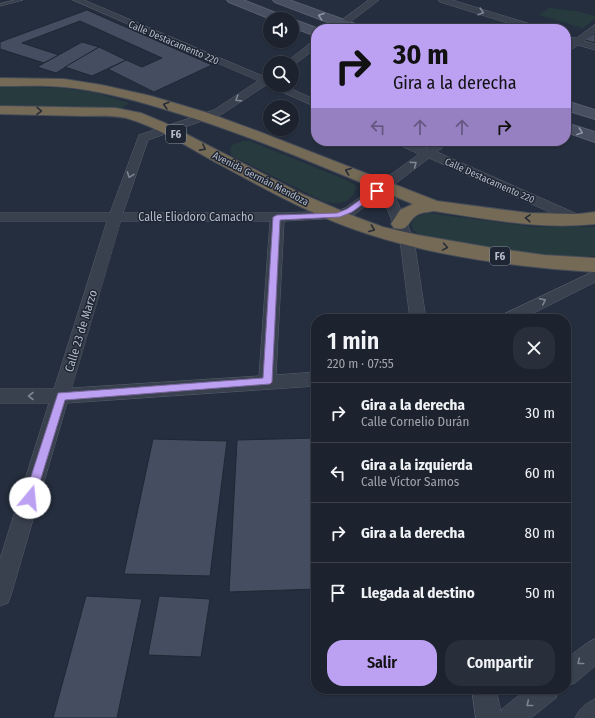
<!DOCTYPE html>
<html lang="es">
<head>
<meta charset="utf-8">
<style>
  :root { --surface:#1c222e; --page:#292f3a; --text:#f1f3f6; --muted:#a0a4aa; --line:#3a3f4a; --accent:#bca0f2 }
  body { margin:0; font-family:"Fira Sans Condensed",sans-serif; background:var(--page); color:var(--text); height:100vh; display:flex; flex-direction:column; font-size:15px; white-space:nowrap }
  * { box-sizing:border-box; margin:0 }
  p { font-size:13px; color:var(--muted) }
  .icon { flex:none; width:22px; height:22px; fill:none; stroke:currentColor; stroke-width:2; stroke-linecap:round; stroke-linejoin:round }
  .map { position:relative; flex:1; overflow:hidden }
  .drawer { position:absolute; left:311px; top:314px; width:260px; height:380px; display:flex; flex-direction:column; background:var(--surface); border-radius:16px; box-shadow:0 1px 3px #0004,0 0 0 1px var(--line) }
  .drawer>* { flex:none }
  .hud { position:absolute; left:311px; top:24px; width:260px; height:122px; border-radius:16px; box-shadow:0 1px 3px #0004,0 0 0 1px var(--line); background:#bca0f2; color:#111; overflow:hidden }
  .tools { position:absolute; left:263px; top:12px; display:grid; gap:8px }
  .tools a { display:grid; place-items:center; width:36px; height:36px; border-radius:50%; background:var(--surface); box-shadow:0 1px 3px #0004,0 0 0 1px var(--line); font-size:20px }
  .pin { position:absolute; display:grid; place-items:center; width:34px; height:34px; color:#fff; margin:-17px; border-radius:8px; box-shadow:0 2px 6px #0006 }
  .me { position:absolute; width:44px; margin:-22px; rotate:17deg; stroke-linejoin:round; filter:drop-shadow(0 0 3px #0008) }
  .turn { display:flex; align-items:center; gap:14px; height:84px; padding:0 16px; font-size:18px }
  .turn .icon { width:52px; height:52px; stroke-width:2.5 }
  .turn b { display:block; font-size:28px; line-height:34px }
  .lanes { display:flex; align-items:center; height:38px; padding:0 16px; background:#0003; justify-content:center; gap:20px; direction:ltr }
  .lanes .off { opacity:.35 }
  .round { display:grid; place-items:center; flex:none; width:42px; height:42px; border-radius:16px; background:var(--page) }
  .overview { display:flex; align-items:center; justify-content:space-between; height:68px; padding:0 16px }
  h1 { font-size:24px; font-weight:600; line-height:30px }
  .cta { display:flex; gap:8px; margin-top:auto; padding:8px 16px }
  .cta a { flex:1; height:46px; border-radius:16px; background:var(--accent); color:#111; font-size:16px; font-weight:600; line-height:46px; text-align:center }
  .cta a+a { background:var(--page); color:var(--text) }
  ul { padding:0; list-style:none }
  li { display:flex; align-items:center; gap:12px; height:60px; padding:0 16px; border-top:1px solid var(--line) }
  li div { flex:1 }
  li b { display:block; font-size:15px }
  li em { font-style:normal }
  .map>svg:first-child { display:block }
  .green { fill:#273b3f }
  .building { fill:#444e60; stroke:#202735 }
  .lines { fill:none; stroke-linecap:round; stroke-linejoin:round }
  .lane-casing { stroke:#575e6c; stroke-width:1 }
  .street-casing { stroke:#575e6c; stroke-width:1 }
  .secondary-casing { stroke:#575e6c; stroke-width:2 }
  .highway-casing { stroke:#444b59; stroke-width:2 }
  .lane { fill:#39404e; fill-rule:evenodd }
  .street { fill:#39404e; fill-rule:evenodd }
  .secondary { fill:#474f61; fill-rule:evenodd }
  .highway { fill:#746a56; fill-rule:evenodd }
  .oneway { stroke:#7d8492 }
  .oneway2 { stroke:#8e95a5 }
  .oneway3 { stroke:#272c36 }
  .route { fill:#bca0f2; stroke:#7a689d }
  .labels { text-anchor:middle; stroke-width:3; stroke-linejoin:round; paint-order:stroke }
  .far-street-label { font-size:10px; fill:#b5bbc9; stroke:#1e2533 }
  .shield { fill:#1e2533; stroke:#888e9c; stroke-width:1 }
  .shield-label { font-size:11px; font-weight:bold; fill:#b5bbc9 }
  .street-label { font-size:12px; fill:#b5bbc9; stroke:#1e2533 }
</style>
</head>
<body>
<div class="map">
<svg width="595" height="718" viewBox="0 0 595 718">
  <rect width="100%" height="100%" fill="#252e3e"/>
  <g class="green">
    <path d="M549,8l28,3 18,5v3l-12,9 -44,-13z"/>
    <path d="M0,86l63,2 33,5 33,10 -7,5 -122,-3z"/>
    <path d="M243,141h7l96,39 8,4 2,4c-4,15 -17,17 -31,14l-94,-47 -1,-6 2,-4z"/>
    <path d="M427,213l108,14h60v29c-58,2 -116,-10 -173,-20l-8,-5 -3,-6 4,-7z"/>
  </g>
  <g class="building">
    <path d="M87,10l125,55 -58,27 -46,-23 18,-9 16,7 20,-9 -82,-37 -58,22 37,12 -15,8 -44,-14v-7z"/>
    <path d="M595,33v10l-10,-3z"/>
    <path d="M82,42l17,5 -43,26 -19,-6z"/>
    <path d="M99,47l27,13 -34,16 -27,-9z"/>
    <path d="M316,438v151l-87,3 8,-152z"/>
    <path d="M153,439l74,2 -17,135 -86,-2z"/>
    <path d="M86,596l56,3 -25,119h-64z"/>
    <path d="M159,596l51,3 -9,58 -53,-2z"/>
  </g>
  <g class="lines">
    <g class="lane-casing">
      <path id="lane" d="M15,0h8l-23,6v-2z"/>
    </g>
    <g class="street-casing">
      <g id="street">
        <path d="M73,0h11l181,77 5,-2v10h13l33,15v7l-50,-22 -44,29 -74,26 -25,73h154l60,-2 8,-3 74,-54 -22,-10 -2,-3h16l16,7 9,-7h14l-13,11 147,65 2,3 -2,3 -5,1 -5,-1 -145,-65 -38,29 23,53 12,79h-16l-10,-79 -19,-46 -26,20 -12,4 -59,3 -8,154 40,-3v14l-249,17 -56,192 -3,8 -8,3v-47l49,-156h-49v-14h54l53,-168h-107v-8h110l29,-78 75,-25 44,-29zM121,221h149l-11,155 -187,12z"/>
        <path d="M369,0h10l-38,29h-11z"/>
        <path d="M439,0h13l88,27 2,2h-15l-87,-27z"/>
        <path d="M595,25v7l-11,9 11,3v6l-17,-5 -12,8v-8l4,-2 -4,-2v-4l10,1z"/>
        <path d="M316,40v8l-22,17 -2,1v-3h-7l28,-22z"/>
        <path d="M595,271v11l-73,37h-22l2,-4z"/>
        <path d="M595,639v27l-20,17 -9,3v-27l21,-16z"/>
        <path d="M472,689h24l5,23 1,-3 25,-20h32l-3,9 -25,20h-55z"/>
        <path d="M595,699v19h-20c5,-10 10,-14 20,-19z"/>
      </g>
    </g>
    <g class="secondary-casing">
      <g id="secondary">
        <path d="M227,0h16l43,17 2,2h-17l-42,-17z"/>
        <path d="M273,0h16l72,26 2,3h-17l-71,-27z"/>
        <path d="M292,19l27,10h-3v7l-24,-9z"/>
        <path d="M566,101l29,9v9l-29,-9z"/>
        <path d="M566,123l29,9v10l-29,-10z"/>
      </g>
    </g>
    <g class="highway-casing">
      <g id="highway">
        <path d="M0,78l64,1 38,6 49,11 57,17 52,19 177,69 91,12 51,1 16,-2v12c-54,6 -108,-5 -161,-13 -5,1 -12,1 -17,4 -11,7 -7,17 -23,13l-3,-4 9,-14 13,-6c-81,-33 -162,-69 -246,-94 -33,-10 -69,-20 -103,-23 -21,-2 -43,-1 -64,-1z"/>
        <path d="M0,106l116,2 25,5 24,10 137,71 54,23 27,10 35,8 75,13 51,7 51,3v14c-82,-5 -173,-17 -250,-46 -47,-18 -93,-44 -137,-68 -27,-15 -53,-32 -82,-40 -14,-3 -30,-2 -44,-2 -28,-1 -55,-1 -82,-2z"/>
      </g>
    </g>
    <use href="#lane" class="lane"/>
    <use href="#street" class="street"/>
    <use href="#secondary" class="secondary"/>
    <use href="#highway" class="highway"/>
  </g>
  <defs><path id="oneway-chevron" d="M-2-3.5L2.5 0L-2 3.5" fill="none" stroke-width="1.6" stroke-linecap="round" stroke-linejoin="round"/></defs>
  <g class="oneway">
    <use href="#oneway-chevron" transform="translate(481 12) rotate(17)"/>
    <use href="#oneway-chevron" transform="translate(238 99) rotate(148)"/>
    <use href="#oneway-chevron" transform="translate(414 164) rotate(-37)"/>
    <use href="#oneway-chevron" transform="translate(130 175) rotate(110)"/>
    <use href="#oneway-chevron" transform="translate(543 301) rotate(-27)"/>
    <use href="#oneway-chevron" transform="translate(31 396) rotate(-180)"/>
    <use href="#oneway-chevron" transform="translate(580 662) rotate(141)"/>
    <use href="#oneway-chevron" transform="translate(529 704) rotate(141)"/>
  </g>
  <g class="oneway2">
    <use href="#oneway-chevron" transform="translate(321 16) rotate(-160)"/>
    <use href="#oneway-chevron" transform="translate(580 132) rotate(20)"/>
  </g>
  <g class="oneway3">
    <use href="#oneway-chevron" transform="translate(166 105) rotate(-164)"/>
    <use href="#oneway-chevron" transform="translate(39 111) rotate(1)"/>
    <use href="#oneway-chevron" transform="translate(203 148) rotate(28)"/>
    <use href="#oneway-chevron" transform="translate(348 171) rotate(-159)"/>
    <use href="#oneway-chevron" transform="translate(528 218) rotate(-176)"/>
    <use href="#oneway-chevron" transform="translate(372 229) rotate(21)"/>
    <use href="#oneway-chevron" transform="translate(445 247) rotate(10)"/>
  </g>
  <path class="route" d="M377,188l3,1v3l-28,20 -12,5 -60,3 -8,162 -2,2 -205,16 -30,98 -1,4 -4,1 -4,-1 -2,-4 34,-105 205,-15 10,-161 4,-2 60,-2 10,-4z"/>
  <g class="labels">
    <g class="far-street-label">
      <text transform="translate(174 42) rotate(23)" y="4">Calle Destacamento 220</text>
      <text transform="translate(261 178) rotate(27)" y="4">Avenida Germán Mendoza</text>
      <text transform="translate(490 180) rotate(24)" y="4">Calle Destacamento 220</text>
    </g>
    <g class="shield">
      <rect x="166" y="125" width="20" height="18" rx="3"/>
      <rect x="490" y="247" width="20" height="18" rx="3"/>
    </g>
    <g class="shield-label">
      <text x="176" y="138">F6</text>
      <text x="500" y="260">F6</text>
    </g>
    <g class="street-label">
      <text x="196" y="221">Calle Eliodoro Camacho</text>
      <text transform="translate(81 331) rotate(-73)" y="4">Calle 23 de Marzo</text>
    </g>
  </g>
</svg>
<div class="tools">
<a><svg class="icon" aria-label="sound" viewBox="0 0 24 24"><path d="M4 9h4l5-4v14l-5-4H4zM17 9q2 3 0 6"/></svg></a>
<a><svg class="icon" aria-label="search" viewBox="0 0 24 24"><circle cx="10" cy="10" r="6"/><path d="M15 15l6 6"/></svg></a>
<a><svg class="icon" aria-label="layers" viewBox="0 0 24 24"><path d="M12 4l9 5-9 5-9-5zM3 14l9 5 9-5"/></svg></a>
</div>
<div class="pin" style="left:377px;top:191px;background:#d93025"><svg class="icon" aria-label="arrive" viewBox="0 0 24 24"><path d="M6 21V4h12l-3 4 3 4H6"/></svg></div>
<svg class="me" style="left:30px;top:498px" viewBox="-20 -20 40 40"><circle r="19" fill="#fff"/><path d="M0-13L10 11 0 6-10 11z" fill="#bca0f2"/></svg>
<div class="hud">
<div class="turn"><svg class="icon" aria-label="right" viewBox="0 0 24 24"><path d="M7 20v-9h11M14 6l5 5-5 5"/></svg><div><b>30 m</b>Gira a la derecha</div></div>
<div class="lanes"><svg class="icon off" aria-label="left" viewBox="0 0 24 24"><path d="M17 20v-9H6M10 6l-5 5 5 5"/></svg><svg class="icon off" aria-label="ahead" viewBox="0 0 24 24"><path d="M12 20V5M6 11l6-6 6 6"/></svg><svg class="icon off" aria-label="ahead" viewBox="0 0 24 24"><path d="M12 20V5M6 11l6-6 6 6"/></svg><svg class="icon" aria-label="right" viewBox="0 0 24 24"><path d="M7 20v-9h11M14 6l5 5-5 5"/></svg></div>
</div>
<section class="drawer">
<div class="overview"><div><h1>1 min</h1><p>220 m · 07:55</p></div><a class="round"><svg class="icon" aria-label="close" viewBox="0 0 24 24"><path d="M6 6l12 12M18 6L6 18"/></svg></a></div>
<ul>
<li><svg class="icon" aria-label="right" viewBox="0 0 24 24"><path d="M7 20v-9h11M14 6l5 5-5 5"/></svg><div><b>Gira a la derecha</b><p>Calle Cornelio Durán</p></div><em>30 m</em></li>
<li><svg class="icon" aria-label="left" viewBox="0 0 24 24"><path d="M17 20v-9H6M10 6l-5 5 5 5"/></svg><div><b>Gira a la izquierda</b><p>Calle Víctor Samos</p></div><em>60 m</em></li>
<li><svg class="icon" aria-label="right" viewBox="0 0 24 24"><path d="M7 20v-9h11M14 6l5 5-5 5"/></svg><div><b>Gira a la derecha</b></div><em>80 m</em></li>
<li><svg class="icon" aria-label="arrive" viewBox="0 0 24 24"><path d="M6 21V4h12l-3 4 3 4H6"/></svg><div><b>Llegada al destino</b></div><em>50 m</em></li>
</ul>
<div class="cta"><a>Salir</a><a>Compartir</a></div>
</section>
</div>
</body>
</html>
